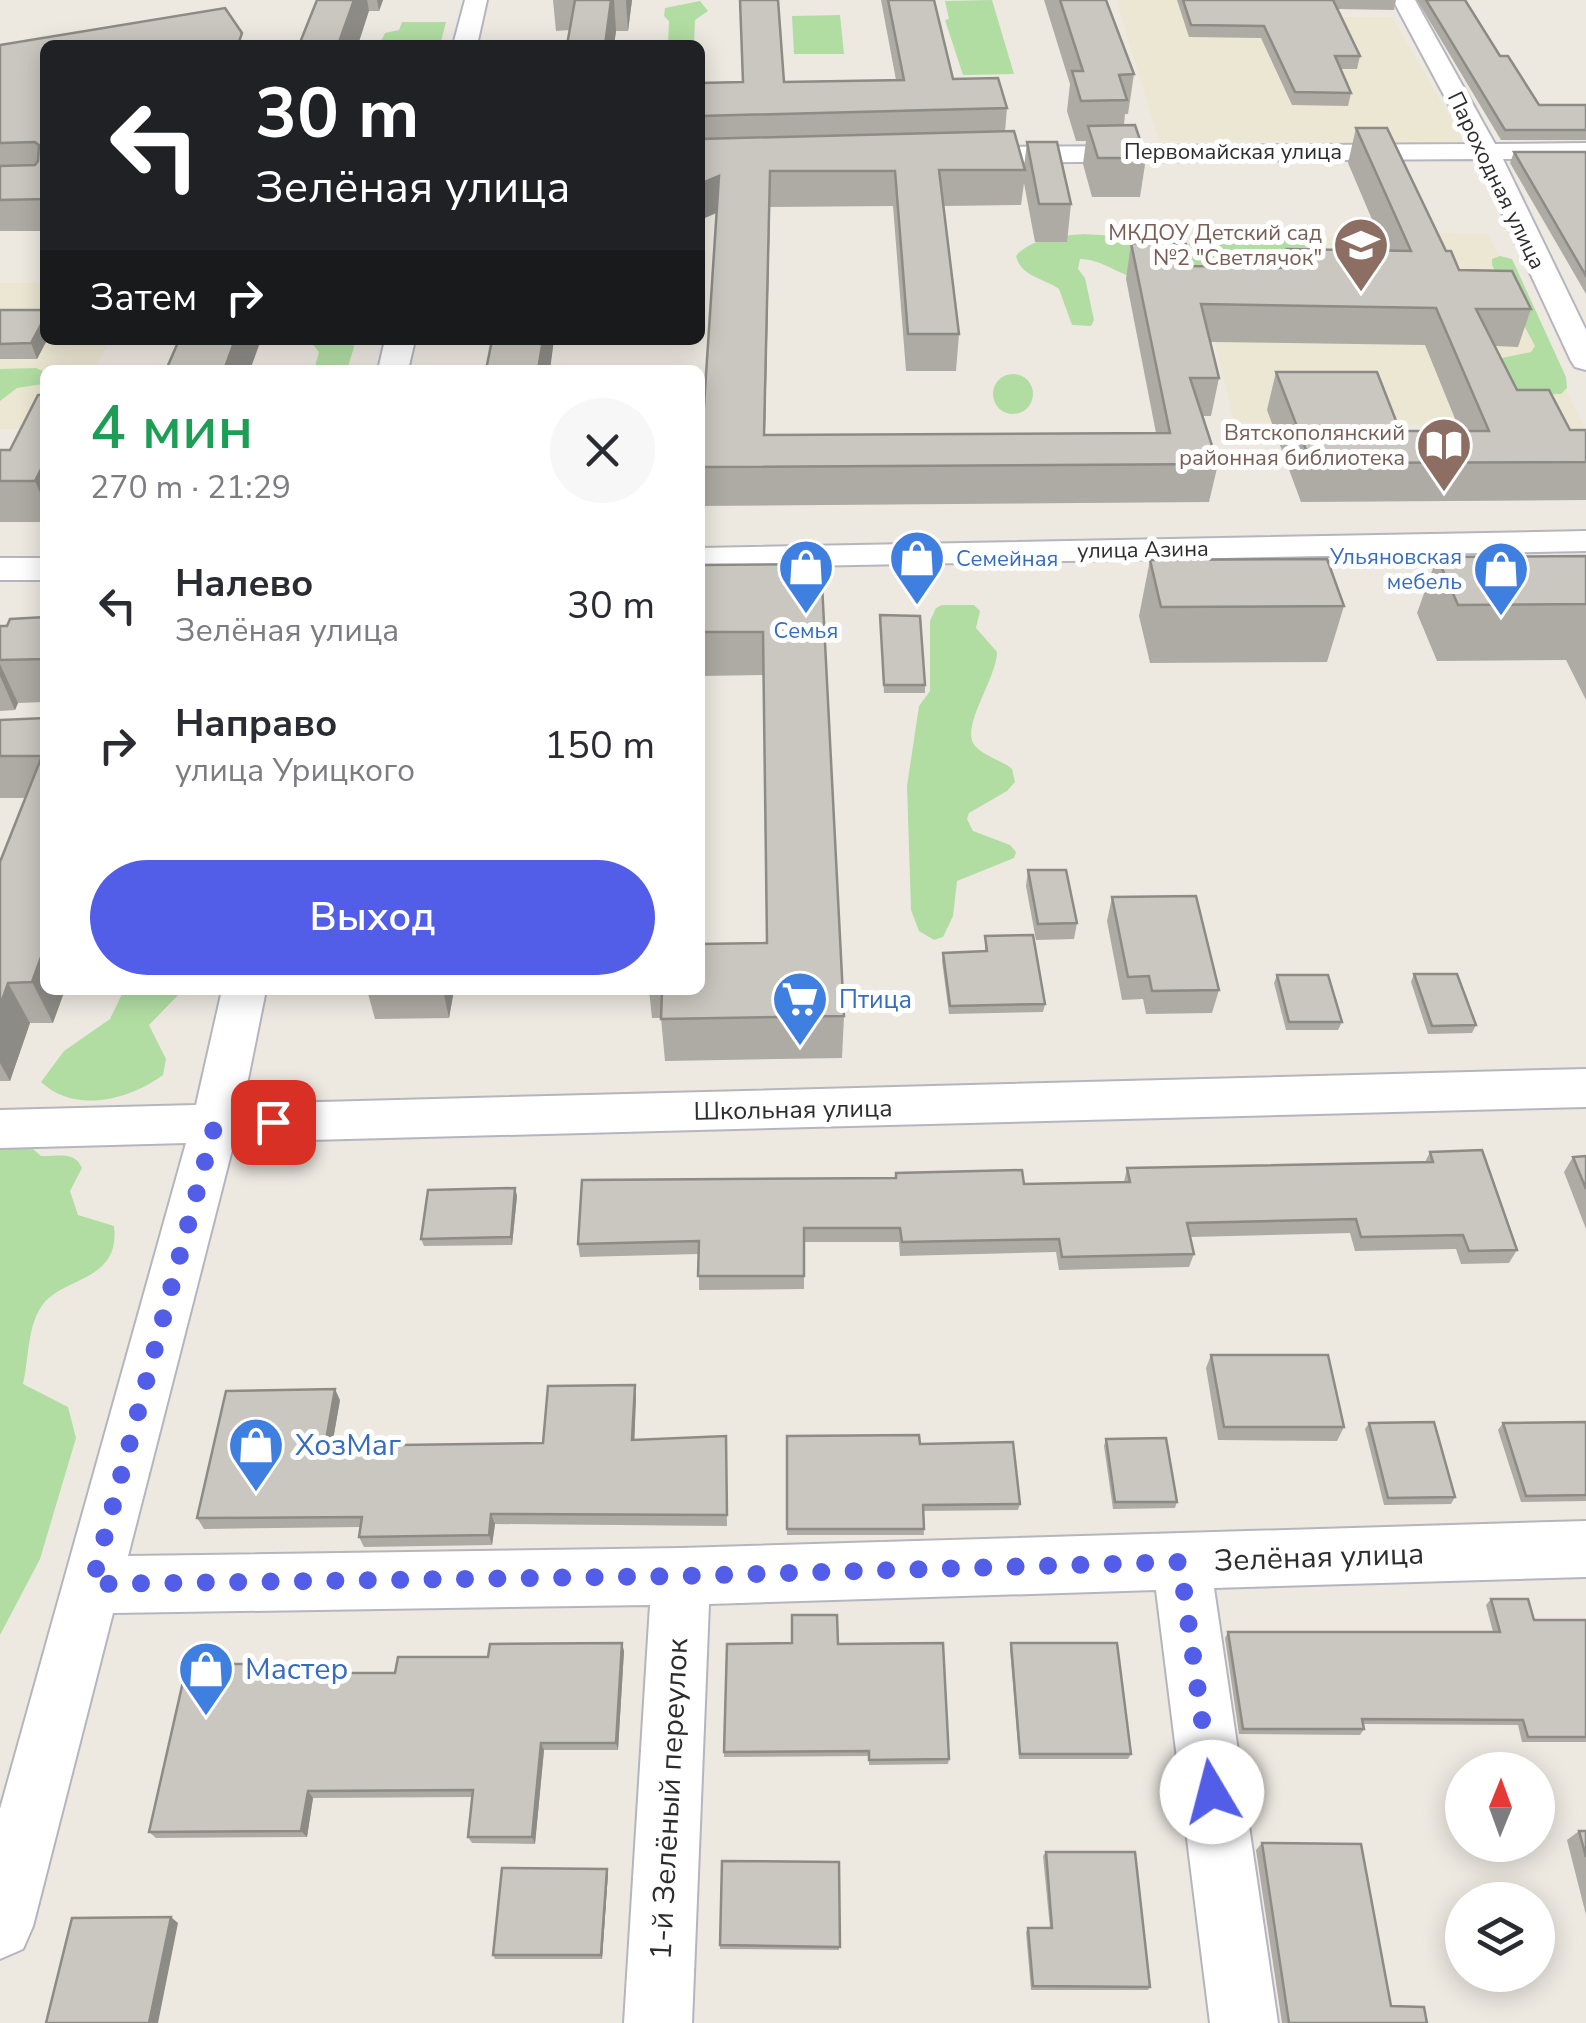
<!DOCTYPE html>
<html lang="ru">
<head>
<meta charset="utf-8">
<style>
  :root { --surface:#fff; --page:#f7f7f7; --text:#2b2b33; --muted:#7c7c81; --accent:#535ee8 }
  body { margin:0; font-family:"Nunito Sans",sans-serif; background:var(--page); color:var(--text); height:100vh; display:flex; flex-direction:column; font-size:38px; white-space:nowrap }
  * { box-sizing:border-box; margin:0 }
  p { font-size:32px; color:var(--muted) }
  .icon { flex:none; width:55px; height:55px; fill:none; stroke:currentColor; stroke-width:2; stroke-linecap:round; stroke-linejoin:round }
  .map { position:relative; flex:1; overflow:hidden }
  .drawer { position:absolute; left:40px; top:365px; width:665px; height:630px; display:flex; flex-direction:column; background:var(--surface); border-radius:15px; box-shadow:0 5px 25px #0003 }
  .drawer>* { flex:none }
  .guide { position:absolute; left:40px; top:40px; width:665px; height:305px; border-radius:15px; box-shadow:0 5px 25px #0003; background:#202124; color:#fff; overflow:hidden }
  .needle { width:65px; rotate:1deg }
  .fabs { position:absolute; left:1445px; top:1752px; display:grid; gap:20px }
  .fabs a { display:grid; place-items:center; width:110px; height:110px; border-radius:50%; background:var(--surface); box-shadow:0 5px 25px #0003; font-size:50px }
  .pin { position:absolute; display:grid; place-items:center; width:85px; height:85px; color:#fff; margin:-42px; border-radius:20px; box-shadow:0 5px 15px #0006 }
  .me { position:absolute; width:110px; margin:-55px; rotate:352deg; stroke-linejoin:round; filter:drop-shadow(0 0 8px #0008) }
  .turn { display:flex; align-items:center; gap:35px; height:210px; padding:0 50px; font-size:45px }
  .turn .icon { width:130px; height:130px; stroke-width:2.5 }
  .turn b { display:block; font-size:70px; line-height:85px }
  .then { display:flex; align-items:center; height:95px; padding:0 50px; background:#0003; gap:20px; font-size:38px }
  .round { display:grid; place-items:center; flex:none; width:105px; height:105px; border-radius:52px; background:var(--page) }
  .summary { display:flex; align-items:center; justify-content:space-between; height:170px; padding:0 50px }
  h1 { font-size:60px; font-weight:600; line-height:75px; color:#1e9e55 }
  .cta { display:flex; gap:20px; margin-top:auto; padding:20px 50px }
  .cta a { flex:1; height:115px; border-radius:60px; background:var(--accent); color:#fff; font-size:40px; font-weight:600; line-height:115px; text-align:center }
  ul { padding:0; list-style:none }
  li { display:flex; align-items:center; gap:30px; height:140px; padding:0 50px }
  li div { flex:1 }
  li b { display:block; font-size:38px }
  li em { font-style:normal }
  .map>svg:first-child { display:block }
  .education { fill:#ece7d2 }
  .green { fill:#b1dda3 }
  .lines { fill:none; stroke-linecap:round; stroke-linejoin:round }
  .minor-casing { stroke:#b4b5bf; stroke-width:4 }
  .minor { fill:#fff; fill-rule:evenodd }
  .wall { fill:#adaba4 }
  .shaded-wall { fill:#8d8b86 }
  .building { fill:#c9c7bf; stroke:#8d8b86; stroke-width:2.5 }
  .route { stroke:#535ee8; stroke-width:18; stroke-dasharray:0 32.4 }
  .labels { text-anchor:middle; stroke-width:10; stroke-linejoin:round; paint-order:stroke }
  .far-street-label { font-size:22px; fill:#2d2d2d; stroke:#fff }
  .far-education-label { font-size:22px; fill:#785e54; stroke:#fff; text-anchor:end }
  .far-shop-label { font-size:22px; fill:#366cbe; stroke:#fff; text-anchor:end }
  .shop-label { font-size:25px; fill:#366cbe; stroke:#fff; text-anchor:start }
  .street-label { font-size:25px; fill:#2d2d2d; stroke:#fff }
  .near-shop-label { font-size:30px; fill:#366cbe; stroke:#fff; text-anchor:start }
  .near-street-label { font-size:30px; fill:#2d2d2d; stroke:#fff }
</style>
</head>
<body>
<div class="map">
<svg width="1586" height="2023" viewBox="0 0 1586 2023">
  <rect width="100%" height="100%" fill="#ede9e1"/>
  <g class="education">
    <path d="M1116,0h165l30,17h81l73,125 -306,-1z"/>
    <path d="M1364,232l124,2 97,194 -351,-6 -45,-188 160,3z"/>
    <path d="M0,283h45v57h65l-15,30h-50v59h-45z"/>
  </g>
  <g class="green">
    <path d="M992,0l22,74 -51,1 -18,-55 4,-1 -4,-18z"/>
    <path d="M700,1l8,10 -13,9 -1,25h-26l1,-24 -5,-5 1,-8z"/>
    <path d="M840,15l4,39h-50l-2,-38z"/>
    <path d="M402,22h44l-6,23h-61l6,-12 14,-3z"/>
    <path d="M1083,234l34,2 23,16 -3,26c-21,-4 -35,-19 -57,-19l-2,10 7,9 9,42 -3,6 -19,-1 -13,-36c-15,-11 -38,-12 -43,-33 15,-18 45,-20 67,-22z"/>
    <path d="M1205,236c28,2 102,-6 117,19l-1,9 -118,19 -12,-17 -3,-21z"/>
    <path d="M1500,256l12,3 54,118 1,11 -6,6 -46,1 -21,-30 8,-7 29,-6 4,-6 -43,-81v-6z"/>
    <path d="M309,340h42l3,7 -7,23h-33l5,-18z"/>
    <path d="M36,368l9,4 -2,12 -26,4 -17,13v-32z"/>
    <circle cx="1013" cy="394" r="20"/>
    <path d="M942,605h32l6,6 -4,17 21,24c0,25 -34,71 -24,91 7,12 29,17 39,26l3,13 -8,9 -38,22 -2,6 6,12 37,14 6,7 -2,6 -57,23 -4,35 -10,21 -9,3 -15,-9 -8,-21 -4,-124 12,-80 11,-15v-70l6,-13z"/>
    <path d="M124,990h59l-34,35 17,34 -3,16c-34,25 -88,39 -122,7l23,-31 46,-32z"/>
    <path d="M0,1141l28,4 13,11c17,1 33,-6 41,12l-12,23 8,24 36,11c7,57 -53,50 -73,81 -14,22 -12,52 -18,77l45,23 8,31 -36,121 -40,76z"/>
  </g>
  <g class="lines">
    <g class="minor-casing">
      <g id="minor">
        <path d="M465,0h22l-10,45h-24z"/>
        <path d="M1393,0h22l80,144 91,-1v16h-83l83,171v40l-11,-3 -4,-6 -94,-202 -515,4 -13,-8 13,-8 508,-3z"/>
        <path d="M385,340h30l-7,30h-30z"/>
        <path d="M1586,531v20l-886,17v-20z"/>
        <rect x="0" y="558" width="45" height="22"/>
        <path d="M222,990h44l-23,114 1343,-35v38l-1352,35 -106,414 553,-8 905,-27v56l-372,11 64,435h-68l-54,-433 -447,14 -17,419h-68l26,-418 -537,8 -80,313 -10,23 -23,10v-150l186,-666 -186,5v-38l196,-5z"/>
      </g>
    </g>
    <use href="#minor" class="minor"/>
  </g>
  <g class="wall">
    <path d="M317,0h66l-4,11h-10z"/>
    <path d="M553,0h79l-4,31h-12l-2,14h-47l3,-15 -14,1z"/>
    <path d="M881,0h53l19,79 54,29 -2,24 19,35 3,-25 44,62 -4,38h-32l-11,-59 -3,22 -77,1 15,128 -3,37h-50l-13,-165 -123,1 -5,228 391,-2 -30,-154 5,-36 60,23 92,2 4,-19 98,1 -37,-87 8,-35 103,142 72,39 -13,38 -23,-1 22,44 53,40h16v70l-285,2 -34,-92 9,-38 124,59h60l-35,-86 -215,-3 9,36 -8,38h-9l16,48 -9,38 -509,4v-70h2l15,-223 -17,7v-137l196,-3z"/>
    <path d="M1044,0h62l28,74 -6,40h-3l-1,11 22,33 -6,39h-48l-9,-33 3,-23h-10l-9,-30 3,-27z"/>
    <path d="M1177,0h219l-2,10 -56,-1 22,47 -3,13h-17l11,24 -3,13 -56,-1 -31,-67 -72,-1z"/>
    <path d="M1417,0h48l35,56 39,49h47v35h-85z"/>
    <rect x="0" y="45" width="45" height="186"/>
    <path d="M1514,152h72v142l-76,-131z"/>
    <path d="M0,310l47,30 -10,19h-37z"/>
    <path d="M45,395v127h-45v-72h10z"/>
    <path d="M1586,556v144l-20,-40 -129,1 -20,-48 20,-56z"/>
    <path d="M1150,560l194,46 -17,56 -177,1 -11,-47z"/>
    <path d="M821,564l23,452 -2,42 -177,3 -4,-43h-9l-3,-28h51l67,-47 -3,-268 -64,1v-111z"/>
    <path d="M880,615l45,70v8h-41z"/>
    <path d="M45,617v85l-27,1 -3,7 -15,1v-85z"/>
    <path d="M45,718l8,305h-23l-20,58h-10v-218l26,-65h-26v-78z"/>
    <path d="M1028,870l49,53 -3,16 -38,1 -10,-54z"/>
    <path d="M1112,897l107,93 -7,23 -66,1 -3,-15 -21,1 -15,-79z"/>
    <path d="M985,936l60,68 -2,8 -94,2 -7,-53 1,-8 42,-2z"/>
    <path d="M1414,974l62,51 -4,8 -44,1 -17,-52z"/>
    <path d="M1277,975l65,47 -4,8h-52l-12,-47z"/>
    <path d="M367,990h87l-5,28 -74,1z"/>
    <path d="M1430,1152l87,98 -8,13 -48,1 -5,-15 -101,2 -5,-18 -160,4 4,17 -5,13 -130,3 -3,-18 -156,4 -1,-14h-95v47l-105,1v-36l-119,3 -2,-13 446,-60 100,-2 3,-14 298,-6z"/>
    <path d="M1586,1156v73l-22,-57 9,-15z"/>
    <path d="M515,1188l2,8 -5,49 -88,1 -3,-7z"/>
    <path d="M1211,1355l133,72 -7,14 -119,-1 -12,-72z"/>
    <path d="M636,1396l-2,44 92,7 1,79 -232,-2 -3,21 -128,2 -5,-10 2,-10 -157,2 -7,-11 143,-118 -8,46 211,-3z"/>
    <path d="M1586,1422v79l-65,1 -23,-72 5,-7z"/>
    <path d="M1369,1423l86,74 -4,7 -67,1 -19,-76z"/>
    <path d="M787,1436l133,8 100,60 -2,6 -95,1 1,24h-137z"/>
    <path d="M1106,1439l71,63 -2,6 -62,1 -9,-63z"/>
    <path d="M1491,1599l43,21h52v122h-64l-4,-17 -155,-1 1,5 -4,6 -121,-1 -14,-96 3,-6h265l-7,-27z"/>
    <path d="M1011,1643l120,111 -3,5h-109l-9,-110z"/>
    <path d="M838,1644l111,115 -1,5 -79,1v-9l-145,1v-5z"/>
    <path d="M624,1651l-6,99h-74l-9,94 -63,-1 -4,-6 4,-40 -159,1 -6,39 -151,1 -7,-6 185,-161v2h61l93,-16z"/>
    <path d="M1579,1831h7v84l-19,-75z"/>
    <path d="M1262,1843l129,163 36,17h-145l-26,-173z"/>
    <path d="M1046,1852l104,135 -2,3h-117l-5,-58 2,-4h22l-7,-72z"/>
    <path d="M839,1862v88l-119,-1v-4z"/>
    <path d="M608,1873l-6,86h-107l-2,-4z"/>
  </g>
  <g class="shaded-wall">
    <path d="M354,0h13l2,11 -11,34h-20z"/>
    <path d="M377,0h6l-4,11z"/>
    <path d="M611,0h3l2,31 -2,14h-9z"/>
    <path d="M626,0h6l-4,31z"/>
    <path d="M770,171v36l-6,267v-39z"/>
    <path d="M719,176l1,35 -20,9v-36z"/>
    <path d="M45,317v23h2l-10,19 -6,-16z"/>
    <path d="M235,340h26l-11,30h-26z"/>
    <path d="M543,340h11l-4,30h-12z"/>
    <path d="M45,461v44l-10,-24z"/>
    <path d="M0,664l18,39 -3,7 -15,-34z"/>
    <path d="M45,946v44h20l-12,33 -21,-41z"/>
    <path d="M8,983l22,40 -20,58 -10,-18v-57z"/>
    <path d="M443,990h11l-5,28z"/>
    <path d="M515,1188l2,8 -5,49 -1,-8z"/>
    <path d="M635,1385l1,11 -2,55 -2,-11z"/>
    <path d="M335,1389l5,11 -10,56 -5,-10z"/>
    <path d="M491,1514l4,10 -3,21 -3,-10z"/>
    <path d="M622,1643l2,8 -6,99 -2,-7z"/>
    <path d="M541,1743l3,7 -9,94 -3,-7z"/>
    <path d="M308,1791l5,7 -6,39 -6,-6z"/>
    <path d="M607,1869l1,4 -6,86 -1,-4z"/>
    <path d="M171,1917l7,6 -20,100h-9z"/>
  </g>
  <g class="building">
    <path d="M317,0h37l-16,45h-39z"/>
    <path d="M575,0h36l-6,45h-38z"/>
    <path d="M740,0h38l6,82 120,-2 -16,-80h46l19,79 45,-1 9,30 -307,8v-33l43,-1z"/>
    <path d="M1060,0h46l28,74 -15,1 8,25 -46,1 -9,-30h11z"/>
    <path d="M1183,0h150l27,56h-25l16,37 -56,-1 -31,-66 -73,-1z"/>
    <path d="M1426,0h39l35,56h8l31,49h47v25h-81z"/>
    <path d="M225,8l17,25 -4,12h-193v154l-45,1v-34l35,-1 3,-4 1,-16 -4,-3 -35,1v-98z"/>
    <path d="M1135,125l11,33h-48l-10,-32z"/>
    <path d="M1356,128h31l59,123h5l8,19 53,1 19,38h-55l41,81h32l21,40h16v32l-275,1 -35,-91h101l23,59h89l-53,-123 -235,-4 18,74h-29l28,86 -518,3v-31h2l17,-260 -19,8v-45l314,-8 11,39h-86l20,164h-51l-13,-163h-125l-6,264 406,-2 -39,-190 55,1 5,22 102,2 -6,-19 124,2z"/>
    <path d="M1027,142h30l14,62h-32z"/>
    <path d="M1514,152h72v124z"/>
    <path d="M0,310h45v7l-14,26 -31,1z"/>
    <path d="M179,340h56l-11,30h-58z"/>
    <path d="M492,340h51l-5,30h-52z"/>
    <path d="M38,395h7v66l-10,20h-35v-31h10z"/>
    <path d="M1586,556v48l-128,1 -21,-48z"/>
    <path d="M1327,559l17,47 -183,1 -11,-47z"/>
    <path d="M821,564l23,452 -183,3 1,-29h38v-46l67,-1 -4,-311h-63v-67z"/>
    <path d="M880,615l40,1 5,69h-41z"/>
    <path d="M45,617v42l-45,1v-34h7l3,-7z"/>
    <path d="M45,718v228l-13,36 -24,1 -8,23v-144l42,-106h-42v-36z"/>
    <path d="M1028,870h38l11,53 -39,1z"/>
    <path d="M1196,896l23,94 -67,1 -3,-15 -21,1 -16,-80z"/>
    <path d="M1033,935l12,69 -95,2 -7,-53 44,-2 -2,-15z"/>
    <path d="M1414,974h43l19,51 -44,1z"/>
    <path d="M1277,975h51l14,47h-53z"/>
    <path d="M1482,1150l35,100 -48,1 -6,-16 -102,2 -5,-18 -169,4 7,31 -132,3 -3,-18 -157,3 -2,-14h-96v48h-106l1,-35 -121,3 4,-64 314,-2v-5l126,-3 2,14 106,-2 -3,-14 306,-6 -3,-10z"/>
    <path d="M1586,1156v33l-13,-32z"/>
    <path d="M515,1188l-4,49 -90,2 7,-49z"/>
    <path d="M1211,1355h117l16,72h-120z"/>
    <path d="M635,1385l-3,55 94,-4 1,79 -236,-1 -2,21 -130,2 3,-20 -165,1 29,-127 109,-2 -10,57 218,-3 5,-57z"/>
    <path d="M1434,1422l21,75 -67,1 -19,-75z"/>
    <path d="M1586,1422v73l-60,1 -23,-73z"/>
    <path d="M919,1435l1,9 93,-2 7,62 -97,1 1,24h-137v-93z"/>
    <path d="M1166,1438l11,64h-62l-9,-63z"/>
    <path d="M1491,1599h37l6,21h52v117h-58l-5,-17 -161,-1 2,10h-121l-15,-97h272z"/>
    <path d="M792,1615h45l1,29 105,-1 6,116 -80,1v-9l-145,1 3,-108 65,-1z"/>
    <path d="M622,1643l-6,100h-75l-9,94h-64l5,-47 -165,1 -7,40 -152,1 38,-168h143l-2,9h67l3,-16h90l2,-13z"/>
    <path d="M1011,1643h106l14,111h-111z"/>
    <path d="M1579,1831h7v26z"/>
    <path d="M1262,1843l99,1 30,162 33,1 3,16h-138z"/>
    <path d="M1046,1852h89l15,135 -117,-1 -5,-58h24z"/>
    <path d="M722,1861l117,1 1,85 -120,-2z"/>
    <path d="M502,1868l105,1 -6,86h-108z"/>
    <path d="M171,1917l-22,106h-103l26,-105z"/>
  </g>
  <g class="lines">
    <path class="route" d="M273,1122l-58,2 -123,460 589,-8 499,-14 32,230"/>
  </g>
  <defs>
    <g id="school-pin" transform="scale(2.875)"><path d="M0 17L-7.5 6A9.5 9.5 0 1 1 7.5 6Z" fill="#8d6e63" stroke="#fff"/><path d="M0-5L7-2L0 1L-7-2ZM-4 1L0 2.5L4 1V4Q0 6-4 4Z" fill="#fff"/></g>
    <g id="library-pin" transform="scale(2.875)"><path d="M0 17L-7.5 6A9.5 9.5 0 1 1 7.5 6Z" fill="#8d6e63" stroke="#fff"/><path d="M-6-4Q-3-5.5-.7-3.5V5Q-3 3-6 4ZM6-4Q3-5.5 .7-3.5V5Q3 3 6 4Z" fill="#fff"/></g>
    <g id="shop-pin" transform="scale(2.875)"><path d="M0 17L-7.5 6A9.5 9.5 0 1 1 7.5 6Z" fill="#3f7fe0" stroke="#fff"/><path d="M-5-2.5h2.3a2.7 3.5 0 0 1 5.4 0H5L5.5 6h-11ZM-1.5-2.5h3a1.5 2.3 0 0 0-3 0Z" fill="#fff"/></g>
    <g id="supermarket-pin" transform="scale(2.875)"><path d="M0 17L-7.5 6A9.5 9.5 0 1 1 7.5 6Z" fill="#3f7fe0" stroke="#fff"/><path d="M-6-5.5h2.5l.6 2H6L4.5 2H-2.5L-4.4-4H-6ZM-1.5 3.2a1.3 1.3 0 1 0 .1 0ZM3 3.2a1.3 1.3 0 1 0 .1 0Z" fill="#fff"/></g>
  </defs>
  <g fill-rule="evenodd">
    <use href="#school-pin" x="1361" y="245"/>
    <use href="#library-pin" x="1444" y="445"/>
    <use href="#shop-pin" x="917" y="558"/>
    <use href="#shop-pin" x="806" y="567"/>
    <use href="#shop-pin" x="1501" y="569"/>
    <use href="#supermarket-pin" x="800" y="999"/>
    <use href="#shop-pin" x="256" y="1445"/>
    <use href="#shop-pin" x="206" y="1669"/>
  </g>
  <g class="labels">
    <g class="far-street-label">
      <text x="1233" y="159">Первомайская улица</text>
      <text transform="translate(1497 180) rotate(64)" y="8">Пароходная улица</text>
      <text transform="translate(1143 549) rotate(-1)" y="8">улица Азина</text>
    </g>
    <g class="far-education-label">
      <text x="1322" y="240">МКДОУ Детский сад<tspan x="1322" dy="25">№2 "Светлячок"</tspan></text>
      <text x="1405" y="440">Вятскополянский<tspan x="1405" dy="25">районная библиотека</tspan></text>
    </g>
    <g class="far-shop-label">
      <text x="1462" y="564">Ульяновская<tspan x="1462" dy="25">мебель</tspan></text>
      <text x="956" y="566" text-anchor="start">Семейная</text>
      <text x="806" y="638" text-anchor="middle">Семья</text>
    </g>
    <g class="shop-label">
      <text x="839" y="1008">Птица</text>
    </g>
    <g class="street-label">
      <text transform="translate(793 1109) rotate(-1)" y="9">Школьная улица</text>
    </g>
    <g class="near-shop-label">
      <text x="295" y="1455">ХозМаг</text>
      <text x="245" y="1679">Мастер</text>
    </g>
    <g class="near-street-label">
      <text transform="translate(1319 1557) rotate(-2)" y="10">Зелёная улица</text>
      <text transform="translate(669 1799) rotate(-87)" y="10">1-й Зелёный переулок</text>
    </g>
  </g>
</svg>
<div class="fabs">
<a><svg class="needle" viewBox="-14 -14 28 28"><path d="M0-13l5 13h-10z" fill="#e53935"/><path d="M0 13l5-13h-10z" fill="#7c7c81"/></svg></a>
<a><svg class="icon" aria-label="layers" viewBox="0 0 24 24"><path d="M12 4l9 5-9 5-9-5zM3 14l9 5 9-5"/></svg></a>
</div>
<div class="pin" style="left:273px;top:1122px;background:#d93025"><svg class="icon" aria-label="arrive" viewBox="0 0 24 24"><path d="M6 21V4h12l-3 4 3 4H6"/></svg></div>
<svg class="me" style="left:1212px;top:1792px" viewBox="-20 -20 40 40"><circle r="19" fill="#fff"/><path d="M0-13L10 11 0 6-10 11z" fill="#535ee8"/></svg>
<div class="guide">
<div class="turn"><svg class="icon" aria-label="left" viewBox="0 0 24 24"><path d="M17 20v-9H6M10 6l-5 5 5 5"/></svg><div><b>30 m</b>Зелёная улица</div></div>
<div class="then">Затем<svg class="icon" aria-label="right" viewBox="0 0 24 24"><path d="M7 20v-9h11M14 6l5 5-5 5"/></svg></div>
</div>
<section class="drawer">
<div class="summary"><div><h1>4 мин</h1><p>270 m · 21:29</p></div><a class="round"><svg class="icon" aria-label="close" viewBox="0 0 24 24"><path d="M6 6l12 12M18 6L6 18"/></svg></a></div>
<ul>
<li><svg class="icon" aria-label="left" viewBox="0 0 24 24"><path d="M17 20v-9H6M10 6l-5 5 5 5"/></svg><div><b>Налево</b><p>Зелёная улица</p></div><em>30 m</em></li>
<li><svg class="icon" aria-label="right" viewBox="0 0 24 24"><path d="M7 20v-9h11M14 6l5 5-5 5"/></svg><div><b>Направо</b><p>улица Урицкого</p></div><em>150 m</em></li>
</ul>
<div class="cta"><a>Выход</a></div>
</section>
</div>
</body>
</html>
